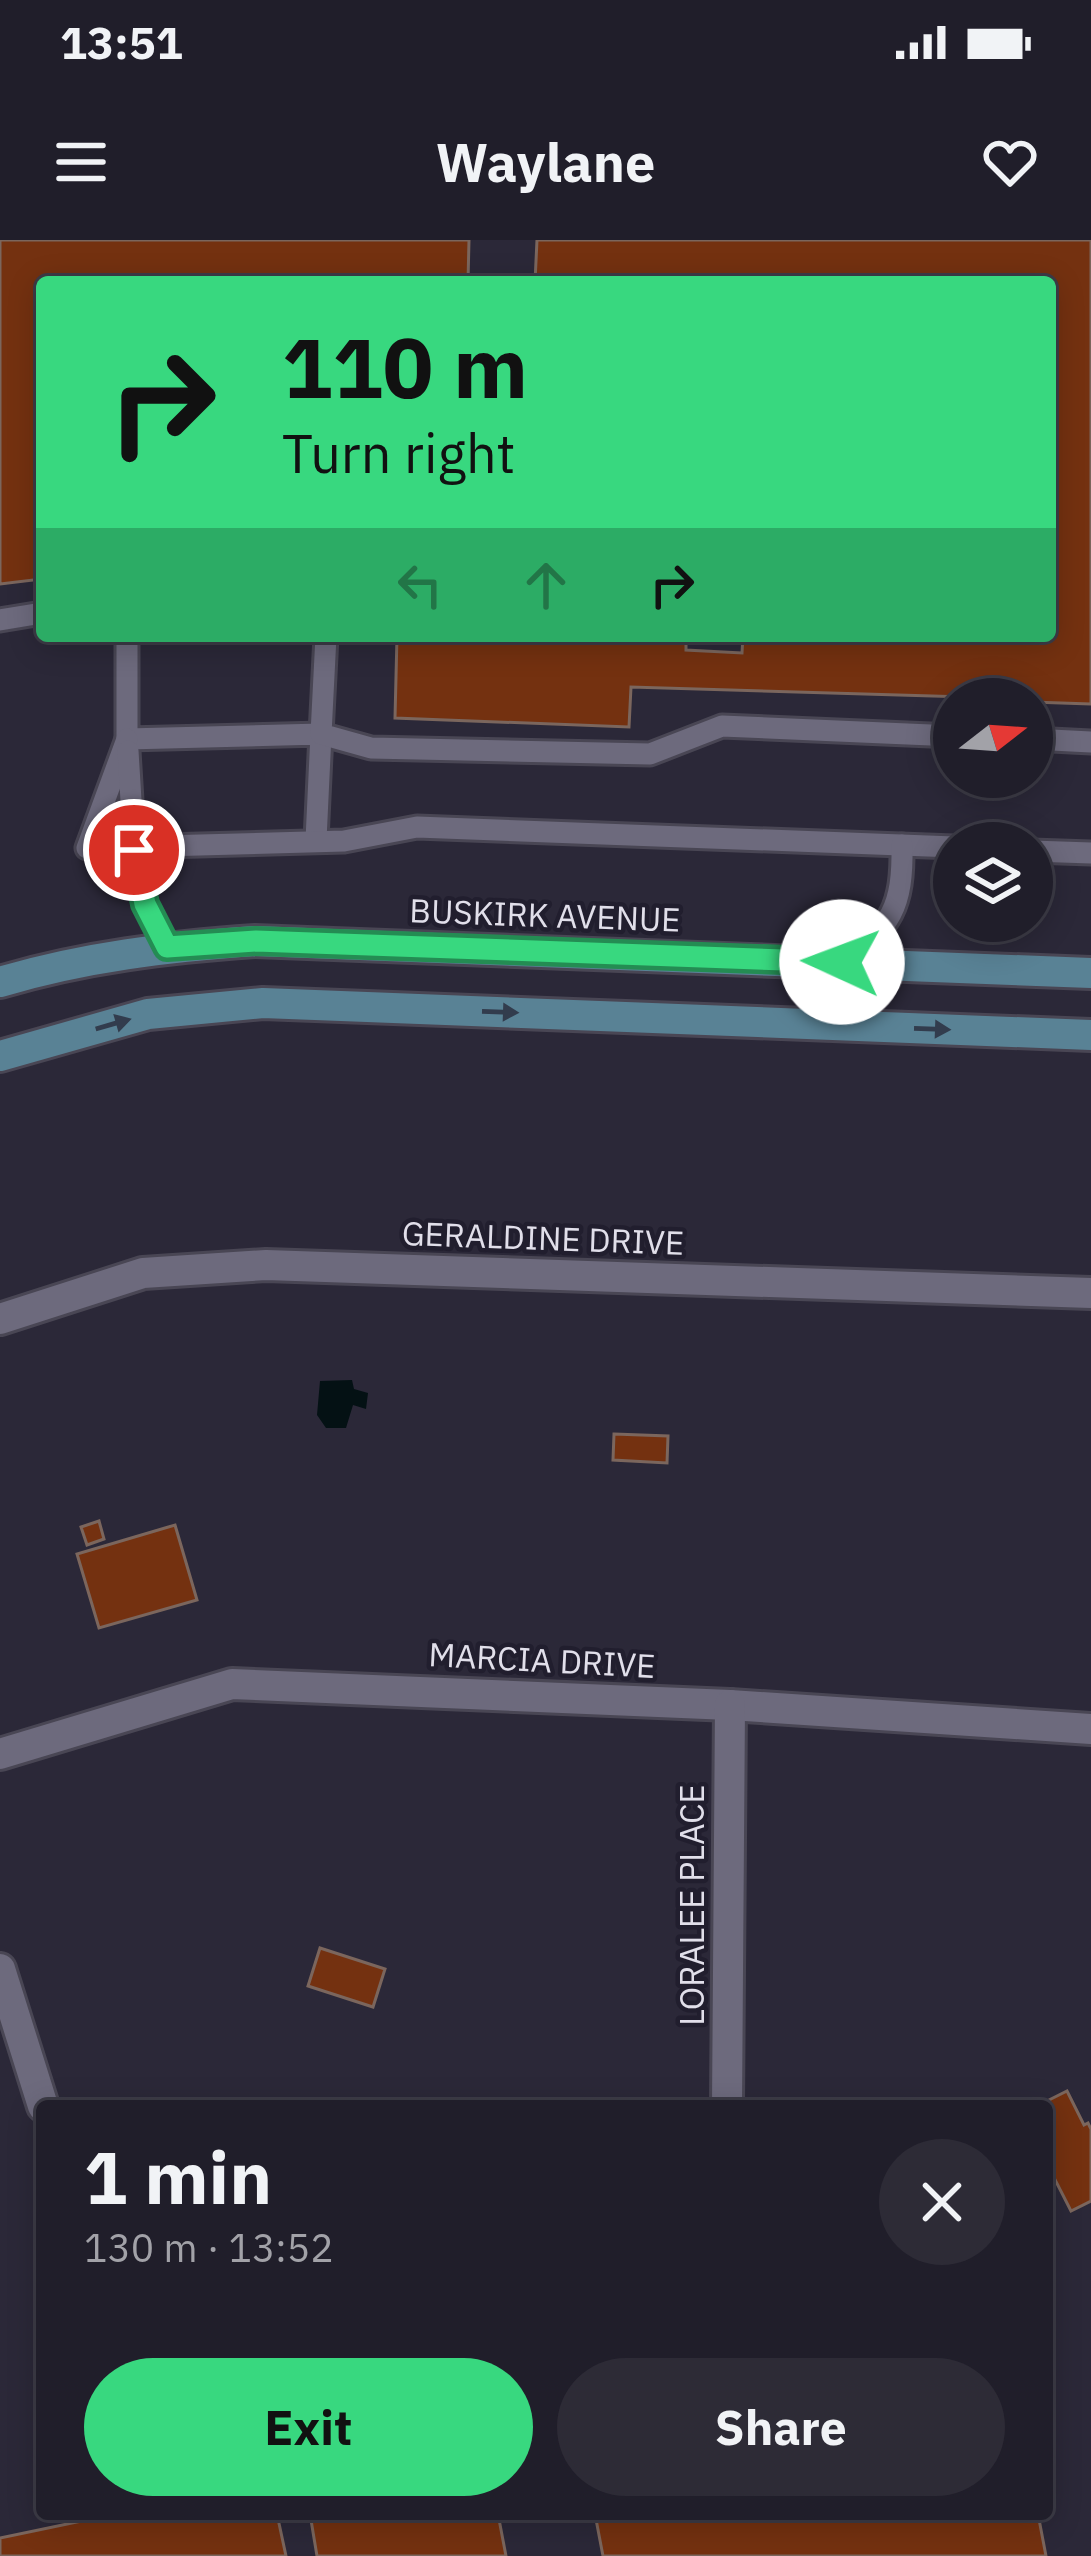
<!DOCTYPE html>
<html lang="en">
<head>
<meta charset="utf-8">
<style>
  :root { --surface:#201e2a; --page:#2d2b36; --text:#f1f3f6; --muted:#a2a2a8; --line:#3d3c47; --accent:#38d87f }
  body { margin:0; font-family:"IBM Plex Sans",sans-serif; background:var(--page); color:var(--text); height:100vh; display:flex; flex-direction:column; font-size:45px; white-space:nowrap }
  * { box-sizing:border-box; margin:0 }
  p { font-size:39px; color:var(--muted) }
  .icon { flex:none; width:66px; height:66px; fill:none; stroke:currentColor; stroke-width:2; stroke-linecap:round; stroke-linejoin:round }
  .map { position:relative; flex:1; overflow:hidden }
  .side { position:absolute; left:36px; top:1860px; width:1017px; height:420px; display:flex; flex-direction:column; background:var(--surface); border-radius:12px; box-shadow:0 6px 30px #0003,0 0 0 3px var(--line) }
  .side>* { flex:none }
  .top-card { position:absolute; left:36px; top:36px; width:1020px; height:366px; border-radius:12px; box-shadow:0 6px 30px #0003,0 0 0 3px var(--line); background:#38d87f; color:#111; overflow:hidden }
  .needle { width:78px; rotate:73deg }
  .controls { position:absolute; left:933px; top:438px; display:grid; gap:24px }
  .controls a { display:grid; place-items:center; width:120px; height:120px; border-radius:50%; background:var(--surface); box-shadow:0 6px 30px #0003,0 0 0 3px var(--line); font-size:60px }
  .pin { position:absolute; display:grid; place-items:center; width:102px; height:102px; color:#fff; margin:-51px; border:6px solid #fff; border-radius:50%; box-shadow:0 3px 12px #0007 }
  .me { position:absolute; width:132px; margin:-66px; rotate:272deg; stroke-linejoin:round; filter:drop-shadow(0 0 9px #0008) }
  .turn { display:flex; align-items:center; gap:42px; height:252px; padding:0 48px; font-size:54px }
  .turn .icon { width:156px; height:156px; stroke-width:2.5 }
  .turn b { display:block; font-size:84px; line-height:102px }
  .lanes { display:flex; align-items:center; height:114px; padding:0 48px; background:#0003; justify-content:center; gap:60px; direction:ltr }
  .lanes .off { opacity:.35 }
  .round { display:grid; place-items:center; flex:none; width:126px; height:126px; border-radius:63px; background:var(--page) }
  .overview { display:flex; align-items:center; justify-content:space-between; height:204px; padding:0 48px }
  h1 { font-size:72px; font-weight:700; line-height:90px }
  .cta { display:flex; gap:24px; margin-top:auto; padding:24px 48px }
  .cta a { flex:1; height:138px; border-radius:72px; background:var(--accent); color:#111; font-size:48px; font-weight:700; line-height:138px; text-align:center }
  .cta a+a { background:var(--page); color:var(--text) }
  .status { display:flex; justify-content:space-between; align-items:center; height:84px; padding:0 60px; background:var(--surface); direction:ltr }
  .status svg { height:33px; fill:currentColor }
  header { display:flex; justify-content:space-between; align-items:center; height:156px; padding:0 48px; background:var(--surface); font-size:54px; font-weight:700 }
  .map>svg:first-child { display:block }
  .water { fill:#041114 }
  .building { fill:#743110; stroke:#7b665d; stroke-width:3 }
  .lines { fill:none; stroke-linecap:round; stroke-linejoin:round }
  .service-casing { stroke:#494654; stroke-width:27 }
  .minor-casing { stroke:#494654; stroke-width:36 }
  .secondary-casing { stroke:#494654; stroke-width:36 }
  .service { stroke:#6d6a7d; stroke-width:21 }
  .minor { stroke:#6d6a7d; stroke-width:30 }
  .secondary { stroke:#598295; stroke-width:30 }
  .oneway { fill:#323c4d }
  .route-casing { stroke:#248c53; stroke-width:30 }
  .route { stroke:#38d87f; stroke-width:21 }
  .labels { text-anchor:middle; stroke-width:9; stroke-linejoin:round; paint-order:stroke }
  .street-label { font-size:33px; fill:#e1dfea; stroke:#211e2e }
</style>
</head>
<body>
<div class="status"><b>13:51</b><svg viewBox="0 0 49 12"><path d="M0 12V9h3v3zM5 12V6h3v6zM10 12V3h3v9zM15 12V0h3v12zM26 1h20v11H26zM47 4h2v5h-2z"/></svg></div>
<header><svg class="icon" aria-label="menu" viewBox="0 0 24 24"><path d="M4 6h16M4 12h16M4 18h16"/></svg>Waylane<svg class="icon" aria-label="heart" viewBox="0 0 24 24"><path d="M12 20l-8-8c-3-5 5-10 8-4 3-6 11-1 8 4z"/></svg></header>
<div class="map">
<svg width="1091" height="2316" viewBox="0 0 1091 2316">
  <rect width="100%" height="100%" fill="#2b2838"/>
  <path class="water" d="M352,1140l2,9 14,4 -2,16 -13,-4 -7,23h-20l-9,-13 3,-34z"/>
  <g class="building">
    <path d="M0,0h469l-1,42h-426v297l-42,5z"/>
    <path d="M537,0h554v464l-59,-2v-3l-401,-12 -2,40 -234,-9 2,-82h289v14l56,3 1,-17h307v-354h-515z"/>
    <path d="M614,1194l54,2 -1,27 -54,-3z"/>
    <path d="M99,1281l5,18 -17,6 -6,-18z"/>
    <path d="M175,1285l22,75 -98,28 -22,-74z"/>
    <path d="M320,1708l65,21 -12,38 -65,-21z"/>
    <path d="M1067,1851l17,34 4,-2 3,6v72l-20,10 -24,-47v-58h-10z"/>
    <path d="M115,2274h162l9,42h-286v-18z"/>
    <path d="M310,2274h188l8,42h-189z"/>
    <path d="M595,2274h443l8,42h-443z"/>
  </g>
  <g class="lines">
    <g class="service-casing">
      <g id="service">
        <path d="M0,380l42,-7"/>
        <path d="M127,396v103l194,-5 -5,106"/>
        <path d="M326,396l-5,98 50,14 279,6 72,-28 232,10"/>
        <path d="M127,499l-40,109 257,-7 73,-14 537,20"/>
        <path d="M1032,499l59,3"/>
        <path d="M128,511l6,99 11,54 22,43"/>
        <path d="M1032,611l59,2"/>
        <path d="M841,722c51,-35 62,-55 61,-117"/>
      </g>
    </g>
    <g class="minor-casing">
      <g id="minor">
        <path d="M0,1079l143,-46 123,-8 825,28"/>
        <path d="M0,1514l232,-70 498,21 361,24"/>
        <path d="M0,1729l43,137"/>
        <path d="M727,1866l3,-401"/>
      </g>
    </g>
    <g class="secondary-casing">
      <g id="secondary">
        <path d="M0,742c84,-25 168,-35 255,-41l836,32"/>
        <path d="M0,816l148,-42 115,-11 828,32"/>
      </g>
    </g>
    <use href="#service" class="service"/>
    <use href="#minor" class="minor"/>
    <use href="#secondary" class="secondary"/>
  </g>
  <defs><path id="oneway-solid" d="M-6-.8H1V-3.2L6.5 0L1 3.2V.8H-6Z" transform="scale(3)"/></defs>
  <g class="oneway">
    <use href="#oneway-solid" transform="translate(500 772) rotate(2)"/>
    <use href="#oneway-solid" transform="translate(113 784) rotate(-16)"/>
    <use href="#oneway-solid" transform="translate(932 789) rotate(2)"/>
  </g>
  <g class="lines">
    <g class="route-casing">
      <path id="route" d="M134,610l11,54 22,43 89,-6 586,21"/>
    </g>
    <use href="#route" class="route"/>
  </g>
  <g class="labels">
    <g class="street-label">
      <text transform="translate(545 675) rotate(2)" y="12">BUSKIRK AVENUE</text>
      <text transform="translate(543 998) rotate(2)" y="12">GERALDINE DRIVE</text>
      <text transform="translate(542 1420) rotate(3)" y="12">MARCIA DRIVE</text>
      <text transform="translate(692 1665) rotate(-90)" y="12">LORALEE PLACE</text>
    </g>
  </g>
</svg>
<div class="controls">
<a><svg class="needle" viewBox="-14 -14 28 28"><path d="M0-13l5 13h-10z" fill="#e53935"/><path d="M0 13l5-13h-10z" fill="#a2a2a8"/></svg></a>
<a><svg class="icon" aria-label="layers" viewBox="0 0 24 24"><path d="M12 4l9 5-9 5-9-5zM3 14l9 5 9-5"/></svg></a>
</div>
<div class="pin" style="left:134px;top:610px;background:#d93025"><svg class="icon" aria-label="arrive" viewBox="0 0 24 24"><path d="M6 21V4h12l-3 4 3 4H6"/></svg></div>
<svg class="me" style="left:842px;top:722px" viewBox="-20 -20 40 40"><circle r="19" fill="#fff"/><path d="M0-13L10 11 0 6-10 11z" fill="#38d87f"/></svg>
<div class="top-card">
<div class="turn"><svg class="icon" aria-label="right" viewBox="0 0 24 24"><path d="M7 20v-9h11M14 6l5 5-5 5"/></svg><div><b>110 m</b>Turn right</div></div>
<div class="lanes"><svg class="icon off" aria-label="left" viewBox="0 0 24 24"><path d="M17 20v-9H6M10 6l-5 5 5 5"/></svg><svg class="icon off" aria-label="ahead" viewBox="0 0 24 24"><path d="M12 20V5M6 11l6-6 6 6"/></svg><svg class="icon" aria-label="right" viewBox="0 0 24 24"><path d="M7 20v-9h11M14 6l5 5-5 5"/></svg></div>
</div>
<section class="side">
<div class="overview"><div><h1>1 min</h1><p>130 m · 13:52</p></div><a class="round"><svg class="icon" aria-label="close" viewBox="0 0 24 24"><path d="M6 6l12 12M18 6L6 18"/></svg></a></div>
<div class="cta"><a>Exit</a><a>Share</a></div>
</section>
</div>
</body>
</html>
